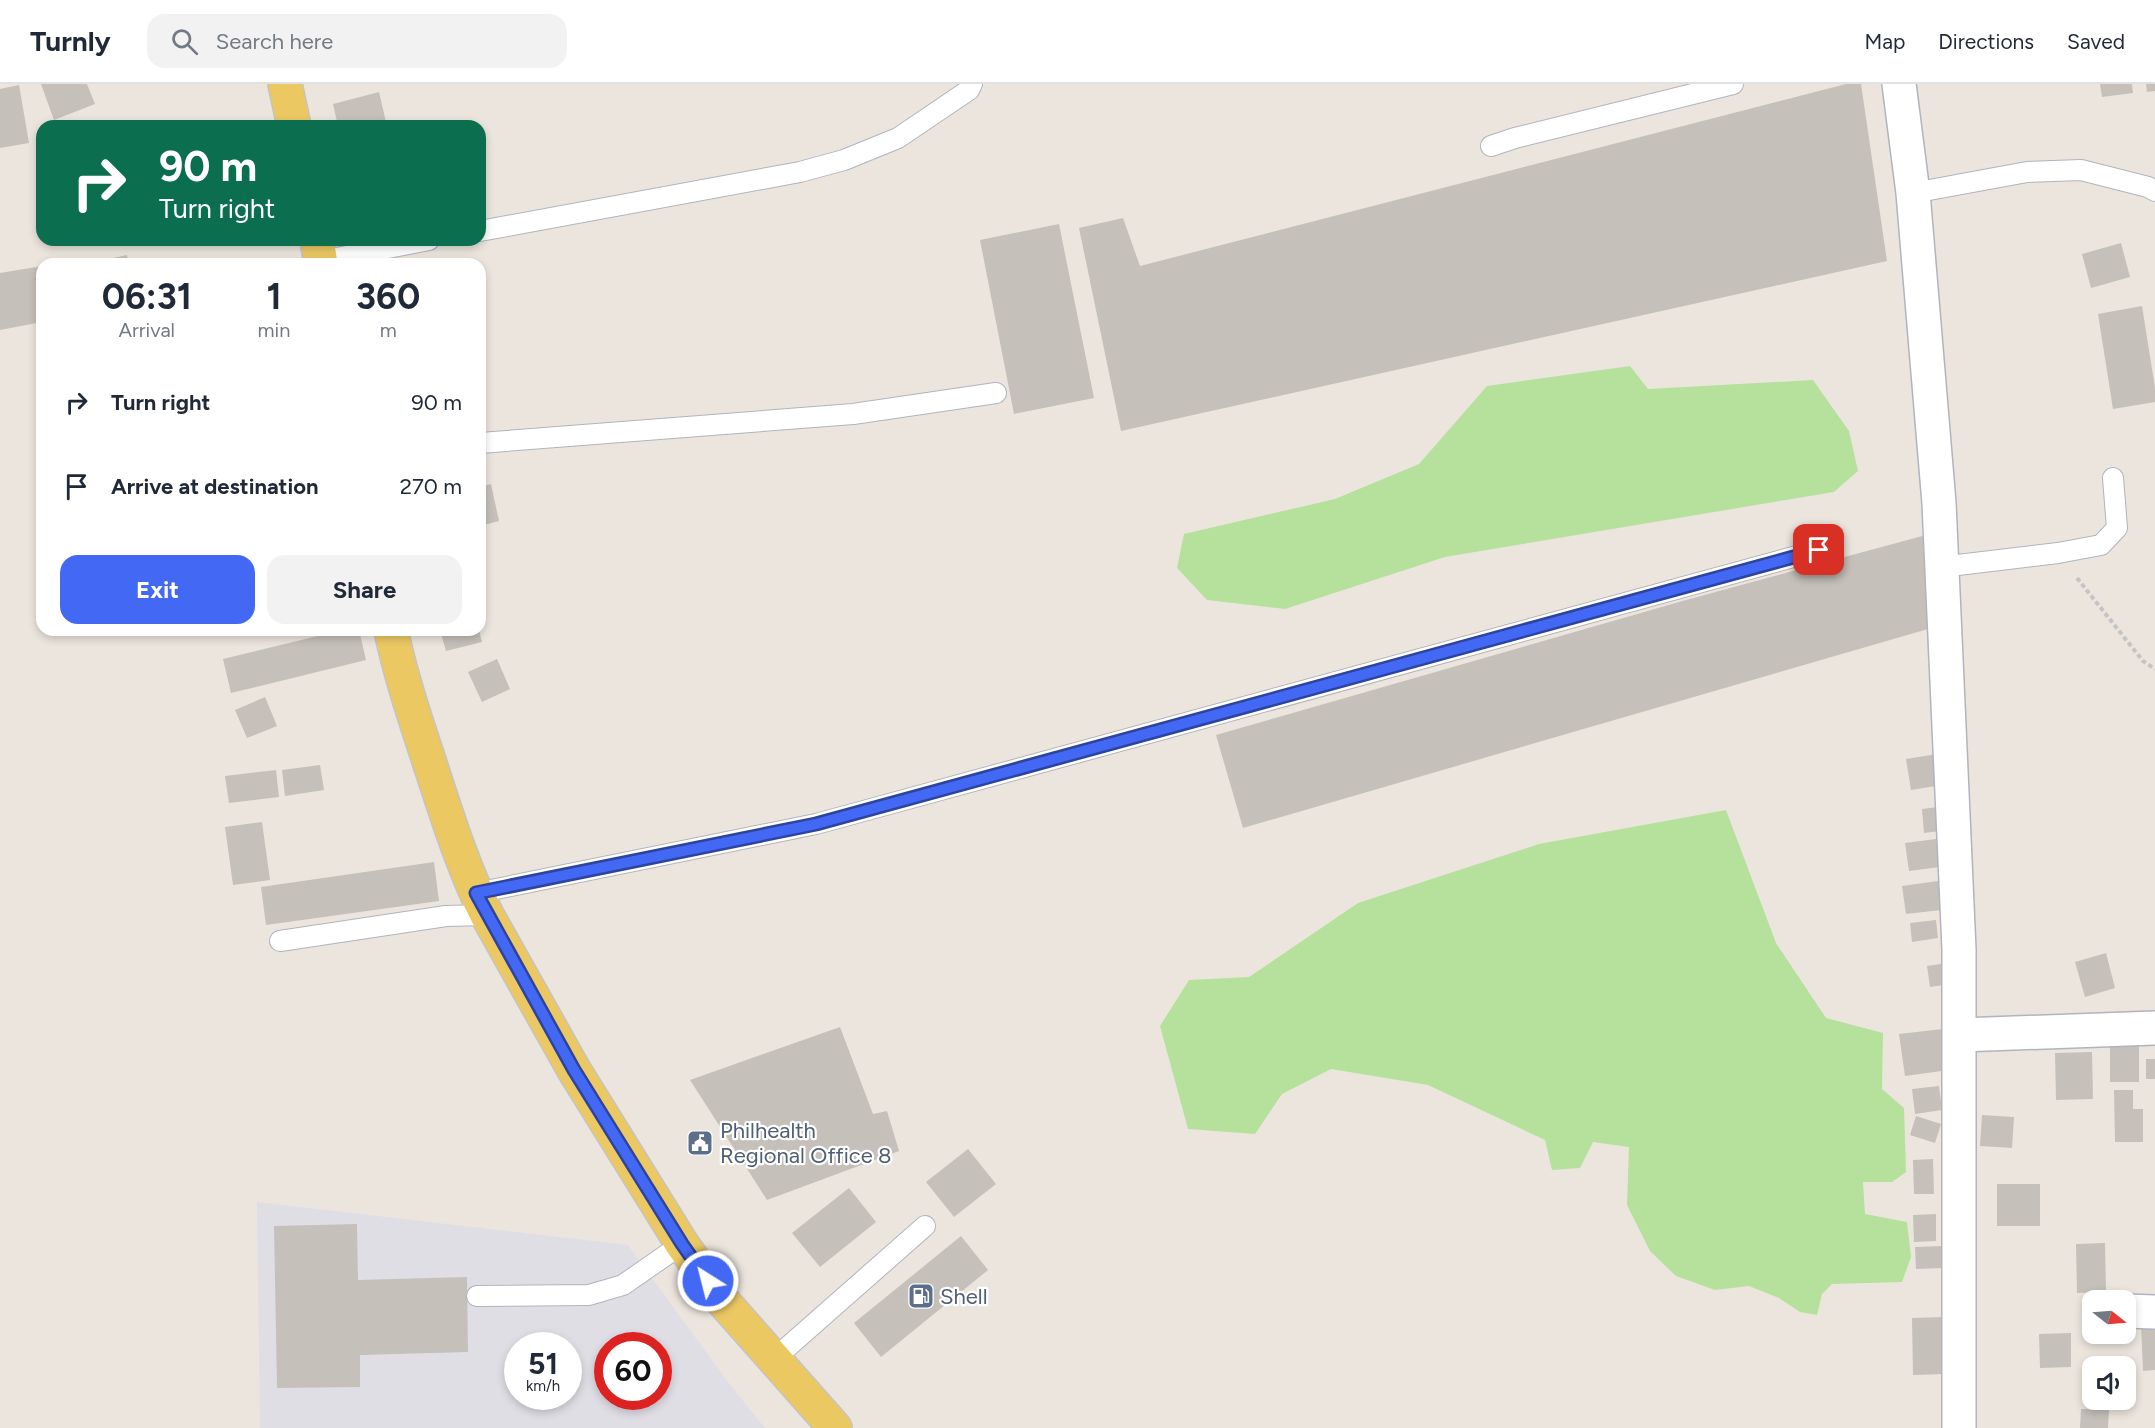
<!DOCTYPE html>
<html lang="en">
<head>
<meta charset="utf-8">
<style>
  :root { --surface:#fff; --page:#f2f2f3; --text:#1f2937; --muted:#747a83; --line:#e0e1e3; --accent:#4369f4 }
  body { margin:0; font-family:Figtree,sans-serif; background:var(--page); color:var(--text); height:100vh; display:flex; flex-direction:column; font-size:22px; white-space:nowrap }
  * { box-sizing:border-box; margin:0 }
  p { font-size:20px; color:var(--muted) }
  .icon { flex:none; width:33px; height:33px; fill:none; stroke:currentColor; stroke-width:2; stroke-linecap:round; stroke-linejoin:round }
  .map { position:relative; flex:1; overflow:hidden }
  .drawer { position:absolute; left:36px; top:174px; width:450px; height:378px; display:flex; flex-direction:column; background:var(--surface); border-radius:18px; box-shadow:0 3px 9px #0003 }
  .drawer>* { flex:none }
  .top-card { position:absolute; left:36px; top:36px; width:450px; height:126px; border-radius:18px; box-shadow:0 3px 9px #0003; background:#0b6e4f; color:#fff; overflow:hidden }
  .needle { width:39px; rotate:107deg }
  .tools { position:absolute; left:2082px; top:1206px; display:grid; gap:12px }
  .tools a { display:grid; place-items:center; width:54px; height:54px; border-radius:12px; background:var(--surface); box-shadow:0 3px 9px #0003; font-size:30px }
  .speed { position:absolute; left:504px; top:1248px; display:flex; gap:12px; font-size:30px; font-weight:700; text-align:center }
  .speed>* { display:grid; place-content:center; width:78px; height:78px; border-radius:50%; background:var(--surface); box-shadow:0 3px 9px #0003; line-height:1 }
  .speed small { font-size:15px; font-weight:400 }
  .speed .limit { border:9px solid #d22; background:#fff; color:#111 }
  .pin { position:absolute; display:grid; place-items:center; width:51px; height:51px; color:#fff; margin:-26px; border-radius:12px; box-shadow:0 3px 9px #0006 }
  .me { position:absolute; width:66px; margin:-33px; rotate:324deg; stroke-linejoin:round; filter:drop-shadow(0 0 4px #0008) }
  .turn { display:flex; align-items:center; gap:21px; height:126px; padding:0 24px; font-size:27px }
  .turn .icon { width:78px; height:78px; stroke-width:2.5 }
  .turn b { display:block; font-size:42px; line-height:51px }
  .eta { display:flex; justify-content:space-evenly; align-items:center; height:102px; text-align:center }
  .eta b { font-size:36px; font-weight:700; line-height:42px }
  .cta { display:flex; gap:12px; margin-top:auto; padding:12px 24px }
  .cta a { flex:1; height:69px; border-radius:18px; background:var(--accent); color:#fff; font-size:24px; font-weight:700; line-height:69px; text-align:center }
  .cta a+a { background:var(--page); color:var(--text) }
  ul { padding:0; list-style:none }
  li { display:flex; align-items:center; gap:18px; height:84px; padding:0 24px }
  li div { flex:1 }
  li b { display:block; font-size:22px }
  li em { font-style:normal }
  header { display:flex; align-items:center; gap:36px; box-sizing:border-box; height:84px; padding:0 30px; background:var(--surface); border-bottom:2px solid var(--line) }
  header strong { font-size:28px }
  nav { display:flex; gap:33px; margin-inline-start:auto; font-size:21px }
  .search { width:420px; height:54px; background:var(--page); display:flex; align-items:center; gap:15px; box-sizing:border-box; padding:0 21px; border-radius:18px; color:var(--muted); font-size:22px }
  .map>svg:first-child { display:block }
  .industrial { fill:#e0dee5; fill-rule:evenodd }
  .green { fill:#b5e19c }
  .building { fill:#c5c0b9 }
  .lines { fill:none; stroke-linecap:round; stroke-linejoin:round }
  .service-casing { stroke:#b1b4be; stroke-width:22 }
  .minor-casing { stroke:#b1b4be; stroke-width:36 }
  .primary-casing { stroke:#c4c4c4; stroke-width:36 }
  .path { stroke:#c4c4c4; stroke-width:4; stroke-dasharray:4.5 3; stroke-linecap:butt }
  .service { stroke:#fff; stroke-width:20 }
  .minor { stroke:#fff; stroke-width:33 }
  .primary { stroke:#ecc863; stroke-width:33 }
  .route-casing { stroke:#2c449f; stroke-width:15 }
  .route { stroke:#4369f4; stroke-width:10 }
  .labels { text-anchor:middle; stroke-width:4.5; stroke-linejoin:round; paint-order:stroke }
  .service-label { font-size:22px; fill:#4e5e75; stroke:#fff; text-anchor:start }
</style>
</head>
<body>
<header>
<strong>Turnly</strong>
<div class="search"><svg class="icon" aria-label="search" viewBox="0 0 24 24"><circle cx="10" cy="10" r="6"/><path d="M15 15l6 6"/></svg>Search here</div>
<nav><a>Map</a><a>Directions</a><a>Saved</a></nav>
</header>
<div class="map">
<svg width="2155" height="1344" viewBox="0 0 2155 1344">
  <rect width="100%" height="100%" fill="#ece5de"/>
  <path class="industrial" d="M257,1118l371,43 100,137 37,46h-505zM518,1262h50v50h-50zM608,1262h50v50h-50z"/>
  <g class="green">
    <path d="M1630,282l18,23 165,-9 36,51 9,40 -24,21 -389,65 -160,52 -78,-9 -30,-32 7,-34 151,-35 84,-35 68,-78z"/>
    <path d="M1726,726l50,133 50,75 57,15 -1,56 22,19 2,64 -14,10h-29l2,32 42,8 4,35 -9,25 -70,2 -10,10 -5,21 -17,-3 -21,-14 -30,-12 -34,4 -39,-14 -26,-25 -23,-46 2,-58 -36,-5 -13,26 -28,2 -7,-30 -117,-55 -97,-16 -49,25 -27,40 -67,-5 -28,-103 29,-46 60,-3 109,-74 181,-59z"/>
  </g>
  <g class="building">
    <path d="M41,0h46l8,20 -41,16z"/>
    <path d="M1846,0h15l26,177 -766,170 -42,-203 44,-10 17,48z"/>
    <path d="M2100,0h32l1,9 -31,4z"/>
    <path d="M2146,0h9v7l-8,1z"/>
    <path d="M19,1l10,58 -29,5v-59z"/>
    <path d="M379,8l8,34h-49l-5,-22z"/>
    <path d="M1059,140l35,174 -80,16 -34,-174z"/>
    <path d="M2121,159l9,34 -39,11 -9,-34z"/>
    <path d="M127,171l2,9h-40v-1z"/>
    <path d="M42,182v56l-42,8v-57z"/>
    <path d="M2142,222l13,82v14l-42,7 -15,-95z"/>
    <path d="M491,400l8,37 -19,5v-39z"/>
    <path d="M1926,451l2,94 -685,199 -27,-93 470,-135z"/>
    <path d="M342,546h17l7,30 -135,33 -8,-34z"/>
    <path d="M440,546h39l3,12 -36,9z"/>
    <path d="M497,575l13,30 -28,13 -14,-30z"/>
    <path d="M265,613l12,29 -30,12 -12,-28z"/>
    <path d="M1937,670l5,31 -31,5 -5,-31z"/>
    <path d="M320,681l4,25 -39,6 -3,-26z"/>
    <path d="M276,686l3,27 -50,6 -4,-27z"/>
    <path d="M1946,722l3,24 -25,3 -2,-24z"/>
    <path d="M262,738l8,58 -37,5 -8,-58z"/>
    <path d="M1936,755l4,28 -31,4 -4,-28z"/>
    <path d="M434,778l5,39 -173,24 -5,-38z"/>
    <path d="M1938,797l3,29 -35,4 -4,-28z"/>
    <path d="M1936,836l2,18 -26,4 -2,-19z"/>
    <path d="M2106,869l9,35 -30,9 -10,-35z"/>
    <path d="M1947,879l3,21 -20,3 -3,-21z"/>
    <path d="M840,943l33,87 14,-3 12,40 -132,49 -77,-120z"/>
    <path d="M1943,945l6,41 -44,6 -6,-42z"/>
    <rect x="2110" y="955" width="29" height="43"/>
    <path d="M2092,968l1,47 -37,1 -1,-47z"/>
    <rect x="2146" y="975" width="9" height="20"/>
    <path d="M1939,1002l3,24 -27,4 -3,-25z"/>
    <path d="M2114,1006h19v19h10v33h-28z"/>
    <path d="M1982,1031l32,2 -2,31 -32,-2z"/>
    <path d="M1916,1032l25,8 -6,19 -25,-8z"/>
    <path d="M968,1065l28,35 -42,33 -28,-35z"/>
    <path d="M1933,1075l1,35h-20l-1,-34z"/>
    <rect x="1997" y="1100" width="43" height="42"/>
    <path d="M849,1104l27,34 -56,45 -28,-34z"/>
    <path d="M1936,1130v27l-22,1 -1,-27z"/>
    <path d="M357,1140l1,56 109,-3 1,75 -108,3v32l-83,1 -3,-162z"/>
    <path d="M961,1152l27,34 -107,87 -27,-34z"/>
    <path d="M2105,1159l1,49 -29,1 -1,-49z"/>
    <path d="M1943,1162v22l-27,1 -1,-22z"/>
    <path d="M1945,1233l1,57 -33,1 -1,-57z"/>
    <path d="M2141,1242h14v44l-12,1z"/>
    <path d="M2071,1249v34l-31,1 -1,-34z"/>
    <path d="M2081,1325l28,1 -1,18h-28z"/>
  </g>
  <g class="lines">
    <g class="service-casing">
      <g id="service">
        <path d="M1491,62l24,-8 218,-54"/>
        <path d="M1913,109l114,-21 54,-2 67,17 7,4"/>
        <path d="M480,147l320,-59 44,-12 54,-22 71,-48 3,-6"/>
        <path d="M321,177l108,-21"/>
        <path d="M480,359l373,-29 143,-21"/>
        <path d="M1941,483l117,-14 43,-8 16,-17 -4,-50"/>
        <path d="M476,809l340,-69 1003,-274"/>
        <path d="M280,857l166,-25 41,-1"/>
        <path d="M477,1212l112,-1 34,-10 59,-41"/>
        <path d="M774,1275l151,-133"/>
      </g>
    </g>
    <g class="minor-casing">
      <g id="minor">
        <path d="M1899,0l14,109 26,310 20,446v479"/>
        <path d="M1960,951l195,-7"/>
        <path d="M2126,1227l29,1"/>
      </g>
    </g>
    <g class="primary-casing">
      <g id="primary">
        <path d="M285,0l9,42"/>
        <path d="M317,156l4,24"/>
        <path d="M391,546c10,48 26,94 41,140 16,49 32,100 55,145l87,155 108,174 39,55 114,129"/>
      </g>
    </g>
    <path class="path" d="M2077,494l66,83 12,8"/>
    <use href="#service" class="service"/>
    <use href="#minor" class="minor"/>
    <use href="#primary" class="primary"/>
  </g>
  <g class="lines">
    <g class="route-casing">
      <path id="route" d="M708,1197l-26,-37 -108,-174 -98,-177 340,-69 1003,-274"/>
    </g>
    <use href="#route" class="route"/>
  </g>
  <defs>
    <g id="civic-square" transform="scale(1.35)"><rect x="-9" y="-9" width="18" height="18" rx="4" fill="#5c6f8a" stroke="#fff"/><path d="M-.6-6.5H3V-4.5H.6V-3L4-1V1h2V6H-6V1h2V-1L-.6-3ZM-1.2 2.5V6h2.4V2.5Z" fill="#fff"/></g>
    <g id="fuel-square" transform="scale(1.35)"><rect x="-9" y="-9" width="18" height="18" rx="4" fill="#5c6f8a" stroke="#fff"/><path d="M-5.5-6h7V0h2V4h1.3V-2.5L3-4.5l.8-.8L6-3V5H2.5V1h-1V6h-7ZM-4.2-4.7v3.2H.2V-4.7Z" fill="#fff"/></g>
  </defs>
  <g fill-rule="evenodd">
    <use href="#civic-square" x="700" y="1059"/>
    <use href="#fuel-square" x="921" y="1212"/>
  </g>
  <g class="labels">
    <g class="service-label">
      <text x="720" y="1054">Philhealth<tspan x="720" dy="25">Regional Office 8</tspan></text>
      <text x="940" y="1220">Shell</text>
    </g>
  </g>
</svg>
<div class="tools">
<a><svg class="needle" viewBox="-14 -14 28 28"><path d="M0-13l5 13h-10z" fill="#e53935"/><path d="M0 13l5-13h-10z" fill="#747a83"/></svg></a>
<a><svg class="icon" aria-label="sound" viewBox="0 0 24 24"><path d="M4 9h4l5-4v14l-5-4H4zM17 9q2 3 0 6"/></svg></a>
</div>
<div class="speed"><div>51<small>km/h</small></div><div class="limit">60</div></div>
<div class="pin" style="left:1819px;top:466px;background:#d93025"><svg class="icon" aria-label="arrive" viewBox="0 0 24 24"><path d="M6 21V4h12l-3 4 3 4H6"/></svg></div>
<svg class="me" style="left:708px;top:1197px" viewBox="-20 -20 40 40"><circle r="17" fill="#4369f4" stroke="#fff" stroke-width="3"/><path d="M0-11L8 9 0 5-8 9z" fill="#fff"/></svg>
<div class="top-card">
<div class="turn"><svg class="icon" aria-label="right" viewBox="0 0 24 24"><path d="M7 20v-9h11M14 6l5 5-5 5"/></svg><div><b>90 m</b>Turn right</div></div>
</div>
<section class="drawer">
<div class="eta">
<div><b>06:31</b><p>Arrival</p></div>
<div><b>1</b><p>min</p></div>
<div><b>360</b><p>m</p></div>
</div>
<ul>
<li><svg class="icon" aria-label="right" viewBox="0 0 24 24"><path d="M7 20v-9h11M14 6l5 5-5 5"/></svg><div><b>Turn right</b></div><em>90 m</em></li>
<li><svg class="icon" aria-label="arrive" viewBox="0 0 24 24"><path d="M6 21V4h12l-3 4 3 4H6"/></svg><div><b>Arrive at destination</b></div><em>270 m</em></li>
</ul>
<div class="cta"><a>Exit</a><a>Share</a></div>
</section>
</div>
</body>
</html>
